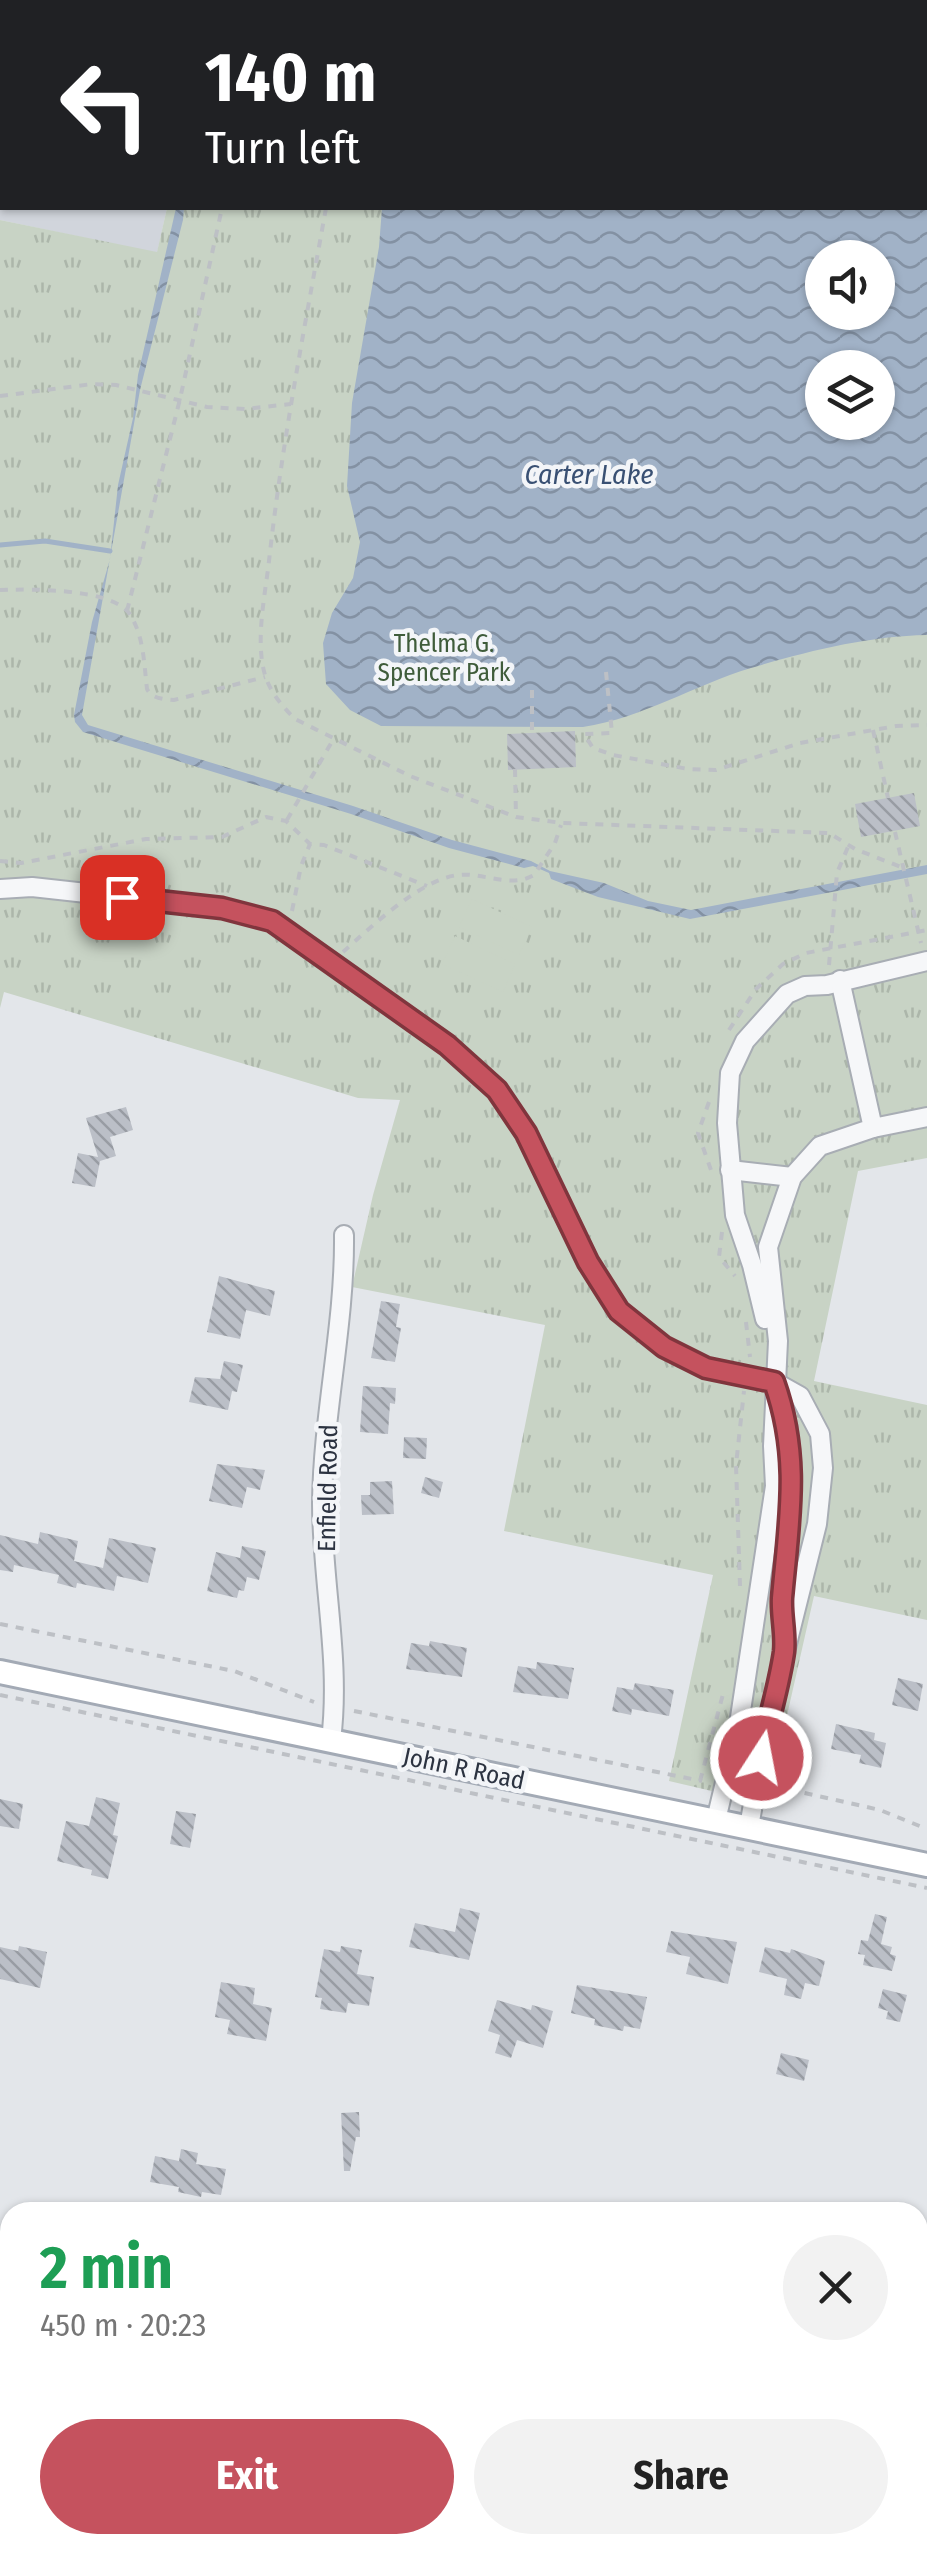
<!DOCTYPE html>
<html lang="en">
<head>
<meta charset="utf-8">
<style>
  :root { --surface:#fff; --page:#f2f2f2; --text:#222; --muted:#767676; --accent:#c5525e }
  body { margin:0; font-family:"Fira Sans Condensed",sans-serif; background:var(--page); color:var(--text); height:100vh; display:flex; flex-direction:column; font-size:38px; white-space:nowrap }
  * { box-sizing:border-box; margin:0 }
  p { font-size:32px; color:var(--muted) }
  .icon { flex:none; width:55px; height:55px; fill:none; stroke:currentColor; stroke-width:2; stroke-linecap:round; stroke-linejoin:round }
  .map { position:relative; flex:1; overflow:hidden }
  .side { position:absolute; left:0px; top:2202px; width:928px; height:352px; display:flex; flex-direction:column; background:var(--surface); border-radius:30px 30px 0 0; box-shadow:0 2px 8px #0004 }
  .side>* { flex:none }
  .top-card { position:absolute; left:0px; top:0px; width:928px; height:210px; box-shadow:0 2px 8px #0004; background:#202124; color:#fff; overflow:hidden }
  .controls { position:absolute; left:805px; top:240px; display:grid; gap:20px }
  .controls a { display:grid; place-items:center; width:90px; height:90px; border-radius:50%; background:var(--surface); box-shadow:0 2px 8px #0004; font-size:50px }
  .pin { position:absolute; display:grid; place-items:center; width:85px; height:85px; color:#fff; margin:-42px; border-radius:20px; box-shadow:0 5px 15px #0006 }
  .me { position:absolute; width:110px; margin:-55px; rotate:11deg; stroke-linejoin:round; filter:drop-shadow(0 0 8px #0008) }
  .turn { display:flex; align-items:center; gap:35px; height:210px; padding:0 40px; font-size:45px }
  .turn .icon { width:130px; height:130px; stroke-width:2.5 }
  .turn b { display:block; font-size:70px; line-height:85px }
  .round { display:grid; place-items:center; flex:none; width:105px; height:105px; border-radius:52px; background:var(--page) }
  .head { display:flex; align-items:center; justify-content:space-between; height:170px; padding:0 40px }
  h1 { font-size:60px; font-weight:700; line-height:75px; color:#1e9e55 }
  .button { display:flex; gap:20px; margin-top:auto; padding:20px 40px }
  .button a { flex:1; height:115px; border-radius:60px; background:var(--accent); color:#fff; font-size:40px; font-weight:700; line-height:115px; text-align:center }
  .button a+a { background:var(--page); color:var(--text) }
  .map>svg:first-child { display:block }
  .built { fill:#d1d5dc }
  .park { fill:url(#park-tufts); fill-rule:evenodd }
  .pitch { fill:#c8d3c5 }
  .water { fill:url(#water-waves); fill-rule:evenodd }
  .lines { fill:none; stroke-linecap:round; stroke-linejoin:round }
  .stream { stroke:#a1b2c7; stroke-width:5 }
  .building { fill:url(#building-back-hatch) }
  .minor-casing { stroke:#a8adb4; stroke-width:22 }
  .major-casing { stroke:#a3aab5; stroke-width:28 }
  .path { stroke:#bdc0c5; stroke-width:4; stroke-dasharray:8 8; stroke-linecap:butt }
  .minor { stroke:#f6f7f9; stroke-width:18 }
  .major { stroke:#fff; stroke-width:22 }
  .route-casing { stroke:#80353d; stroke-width:25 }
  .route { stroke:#c5525e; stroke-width:18 }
  .labels { text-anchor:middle; stroke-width:9; stroke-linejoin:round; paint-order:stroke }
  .park-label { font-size:25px; fill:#3f5c3a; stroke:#f3f5f8 }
  .street-label { font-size:25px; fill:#2c3341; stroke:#f3f5f8 }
  .water-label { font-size:28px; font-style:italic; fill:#395073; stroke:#f3f5f8 }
</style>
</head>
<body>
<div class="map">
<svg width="927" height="2554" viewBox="0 0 927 2554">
  <defs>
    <pattern id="park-tufts" width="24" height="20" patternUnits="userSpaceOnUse" patternTransform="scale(2.5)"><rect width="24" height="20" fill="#c8d3c5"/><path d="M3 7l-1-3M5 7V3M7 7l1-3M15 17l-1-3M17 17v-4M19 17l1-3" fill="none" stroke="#acb6aa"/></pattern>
    <pattern id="water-waves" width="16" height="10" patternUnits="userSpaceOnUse" patternTransform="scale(2.5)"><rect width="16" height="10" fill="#a1b2c7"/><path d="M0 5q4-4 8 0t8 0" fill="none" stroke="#8391a3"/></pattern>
    <pattern id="building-back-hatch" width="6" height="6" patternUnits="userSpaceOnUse" patternTransform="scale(2.5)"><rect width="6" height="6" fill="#bbbfc7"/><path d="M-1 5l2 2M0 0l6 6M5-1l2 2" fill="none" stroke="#989ca3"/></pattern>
  </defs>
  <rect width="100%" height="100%" fill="#e3e6ea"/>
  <path class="built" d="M0,0h210l-208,2v206h165l-10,45 -157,-33z"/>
  <path class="park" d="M210,0h717v1158l-69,13 -44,210 113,24v215l-113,-24 -47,208 -98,-23 44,-206 -209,-44 41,-206 -193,-38 21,-92 27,-95 -42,-2 -354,-106 -4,16v-788l157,32 10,-44h758v-206h-715zM822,258h56v54h-56zM822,368h56v54h-56z"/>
  <g class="pitch">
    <path d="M472,899l60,28 -13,28 -60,-28z"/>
    <path d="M455,936l60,28 -12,28 -61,-28z"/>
  </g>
  <g class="water">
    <path d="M396,0h531v635c-58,1 -119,16 -176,33 -57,17 -108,50 -168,59l-202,-1 -31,-16 -24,-26 -3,-41 9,-30 21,-35 7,-36 -13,-56 5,-83 27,-156 3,-39h543v-206h-529zM822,258h56v54h-56zM822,368h56v54h-56z"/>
    <path d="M176,208h8l-1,12 -43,170 -58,325 6,10 265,81 99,34 79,21 19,10 54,12 44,18 43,9 236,-45v9l-237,45 -92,-22 -47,-18 -2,-6 -16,-7 -9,2 -75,-20 -98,-34 -268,-82 -8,-10 -1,-7 18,-93 18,-63 8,-74 15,-67 5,-43z"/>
  </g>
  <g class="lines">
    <path class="stream" d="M0,545l45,-4 65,10"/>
  </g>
  <g class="building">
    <path d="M575,731l1,36 -68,3 -1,-36z"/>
    <path d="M914,793l6,33 -59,11 -6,-33z"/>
    <path d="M126,1107l7,23 -23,7 6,19 -16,5 -5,26 -23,-4 6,-30 20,4 -12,-39z"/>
    <path d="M219,1276l56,15 -5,25 -24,-6 -6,29 -33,-7z"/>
    <path d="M381,1301l19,3 -4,23 5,1 -6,34 -24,-4z"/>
    <path d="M224,1361l19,4 -6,27 -5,-1 -4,19 -39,-8 6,-25 25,2z"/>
    <path d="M363,1386l33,2 -1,16 -5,-1 -2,31 -28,-2z"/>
    <path d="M404,1437l23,1 -1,21 -23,-1z"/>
    <path d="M217,1464l48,6 -5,20 -13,-3 -5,21 -33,-7z"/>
    <path d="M425,1477l18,5 -4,16 -18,-5z"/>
    <path d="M392,1481l2,33 -32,1 -1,-20h9v-13z"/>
    <path d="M40,1532l38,9 -4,20 29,7 6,-30 47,10 -8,35 -31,-7 -3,15 -37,-8 -1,5 -19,-5 2,-8 -45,-10 -1,7 -13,-2v-35l38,9z"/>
    <path d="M242,1546l24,5 -7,29 -12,-3 -3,14 -5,-1 -2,8 -30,-7 9,-39 24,6z"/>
    <path d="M430,1641l37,7 -5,29 -56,-8 5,-26 18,3z"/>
    <path d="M537,1662l37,6 -6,31 -55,-7 5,-26 18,3z"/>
    <path d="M898,1678l25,6 -5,27 -26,-6z"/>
    <path d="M635,1683l39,7 -5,26 -37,-7 -1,6 -19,-4 5,-24 16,3z"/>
    <path d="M836,1724l39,9 -1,7 12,3 -5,25 -22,-5 2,-8 -30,-6z"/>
    <path d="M96,1797l24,6 -7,32 5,1 -10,43 -17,-4 1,-5 -35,-9 9,-40 23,5z"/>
    <path d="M0,1799l23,5 -4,25 -19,-3z"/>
    <path d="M176,1811l20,3 -6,34 -20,-4z"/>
    <path d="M460,1908l20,5 -11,47 -60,-13 6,-24 40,9z"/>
    <path d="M875,1914l12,3 -6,27 11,3 -2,7 6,2 -4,15 -29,-6 2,-10 -7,-1 3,-14 7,1z"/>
    <path d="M671,1931l66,11 -9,42 -42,-10 4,-17 -24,-5z"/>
    <path d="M19,1946l28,6 -7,36 -40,-9v-32l18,4z"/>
    <path d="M341,1946l21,4 -5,24 17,3 -5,29 -21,-3 -2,10 -26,-4 2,-11 -7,-1 9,-48 16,3z"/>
    <path d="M765,1947l25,6 1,-4 34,12 -6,25 -14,-3 -4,16 -17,-4 3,-16 -28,-7z"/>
    <path d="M221,1982l34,6 -2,16 19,4 -6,33 -39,-7 3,-14 -15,-3z"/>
    <path d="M577,1985l70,12 -7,32 -16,-3 -1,5 -29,-6 1,-6 -24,-6z"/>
    <path d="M883,1989l24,6 -7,27 -14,-3 2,-8 -10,-3z"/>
    <path d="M497,2000l34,10 1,-5 21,6 -10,37 -26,-8 -6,18 -16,-5 5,-18 -12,-4z"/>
    <path d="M781,2053l28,7 -5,21 -28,-7z"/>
    <path d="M359,2112l1,25h-4l-6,34h-6l-3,-58z"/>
    <path d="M181,2149l17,4 -2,11 30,5 -5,26 -19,-3 -1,5 -23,-5 1,-5 -29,-5 5,-26 24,5z"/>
  </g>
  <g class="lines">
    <g class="minor-casing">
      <g id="minor">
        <path d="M0,889l32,-2 190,21 50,13 175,124 50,45 29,43 62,129 31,49 45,36 42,21 69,14 25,14 20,38 3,34 -6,56 -50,200 -18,103"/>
        <path d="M873,1128l54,-11"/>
        <path d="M730,1170l62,7"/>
        <path d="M765,1319l-13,-54 -17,-50 -8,-92 3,-50 15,-32 42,-47 18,-8 22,-1 100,-24"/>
        <path d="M779,1394c28,78 -3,157 4,237"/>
        <path d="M331,1740c10,-79 -9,-158 -9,-237 1,-90 23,-178 22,-268"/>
        <path d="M716,1820l23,-96 36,-238 -2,-40 5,-105 -10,-94 24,-70 28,-31 53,-18 -33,-148"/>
        <path d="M907,2545l20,9"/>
        <path d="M56,2554l2,-9"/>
        <path d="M485,2554l39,-9"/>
      </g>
    </g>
    <g class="major-casing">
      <path id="major" d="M0,1672l927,193"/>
    </g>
    <g class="path">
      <path d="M266,2l1,-2"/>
      <path d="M362,2l1,-2"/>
      <path d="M326,208c-21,117 -44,235 -57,353 -4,35 -14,80 -4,114 5,17 18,32 30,44l115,57 106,41 46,6 267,10 26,16 46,18"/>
      <path d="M0,396l92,-12 24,1 91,22 38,2 46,-5"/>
      <path d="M0,590c30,-1 110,-2 129,23 15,22 15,51 18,76 5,10 17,10 27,11l91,-23"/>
      <path d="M127,611l53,-212 42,-191"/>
      <path d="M606,672l6,61 -28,1 9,14 20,7 75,14 28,1 84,-27 96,-17 31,-1"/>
      <path d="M532,730v-44"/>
      <path d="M873,730l15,68"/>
      <path d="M515,769l1,48"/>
      <path d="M287,820l47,-82"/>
      <path d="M895,832l26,111"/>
      <path d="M0,861l21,2 125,-24 76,-2 44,-20 20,4 24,23 14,1 103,41"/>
      <path d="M292,911l9,-45 9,-22"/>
      <path d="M343,952c28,-25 78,-73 115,-77 26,-3 52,14 76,0l21,-32 6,-18"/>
      <path d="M829,965l8,-92 11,-26"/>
      <path d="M729,1030l27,-41 27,-25 23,-11 121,-23"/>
      <path d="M709,1102l-11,31 14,40"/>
      <path d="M722,1232l-3,25 16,19"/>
      <path d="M746,1322l4,35"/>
      <path d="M740,1586l-4,-121 8,-74"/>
      <path d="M0,1624l234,47 80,31"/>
      <path d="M0,1695l927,193"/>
      <path d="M354,1711l348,70"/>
      <path d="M700,1781l23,-87"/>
      <path d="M773,1794l23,-3 84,19 47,19"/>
    </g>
    <use href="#minor" class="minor"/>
    <use href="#major" class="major"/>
  </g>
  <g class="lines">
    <g class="route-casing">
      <path id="route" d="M122,897l100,11 50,13 175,124 50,45 29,43 62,129 31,49 45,36 42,21 68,14c27,76 15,138 8,216 -1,18 4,36 2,54 -5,35 -17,71 -23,106"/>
    </g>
    <use href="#route" class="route"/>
  </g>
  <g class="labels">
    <g class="park-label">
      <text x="444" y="652">Thelma G.<tspan x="444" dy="29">Spencer Park</tspan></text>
    </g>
    <g class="street-label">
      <text transform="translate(327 1488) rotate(-89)" y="9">Enfield Road</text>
      <text transform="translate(464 1768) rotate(12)" y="9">John R Road</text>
    </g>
    <g class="water-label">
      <text x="589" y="484">Carter Lake</text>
    </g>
  </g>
</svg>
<div class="controls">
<a><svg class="icon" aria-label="sound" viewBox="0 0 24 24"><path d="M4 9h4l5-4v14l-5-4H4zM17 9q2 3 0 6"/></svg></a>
<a><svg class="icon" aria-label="layers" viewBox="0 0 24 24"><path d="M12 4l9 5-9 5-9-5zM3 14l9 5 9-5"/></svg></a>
</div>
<div class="pin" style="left:122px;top:897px;background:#d93025"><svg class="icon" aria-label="arrive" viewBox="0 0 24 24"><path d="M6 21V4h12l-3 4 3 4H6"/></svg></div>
<svg class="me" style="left:761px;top:1758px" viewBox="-20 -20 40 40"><circle r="17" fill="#c5525e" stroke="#fff" stroke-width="3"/><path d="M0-11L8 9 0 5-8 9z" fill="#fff"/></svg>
<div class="top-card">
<div class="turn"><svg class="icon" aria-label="left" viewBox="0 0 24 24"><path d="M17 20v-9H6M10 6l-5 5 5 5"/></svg><div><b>140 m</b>Turn left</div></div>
</div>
<section class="side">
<div class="head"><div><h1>2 min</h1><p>450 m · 20:23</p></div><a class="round"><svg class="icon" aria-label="close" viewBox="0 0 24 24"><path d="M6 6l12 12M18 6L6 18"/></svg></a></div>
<div class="button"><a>Exit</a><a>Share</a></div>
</section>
</div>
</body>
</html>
